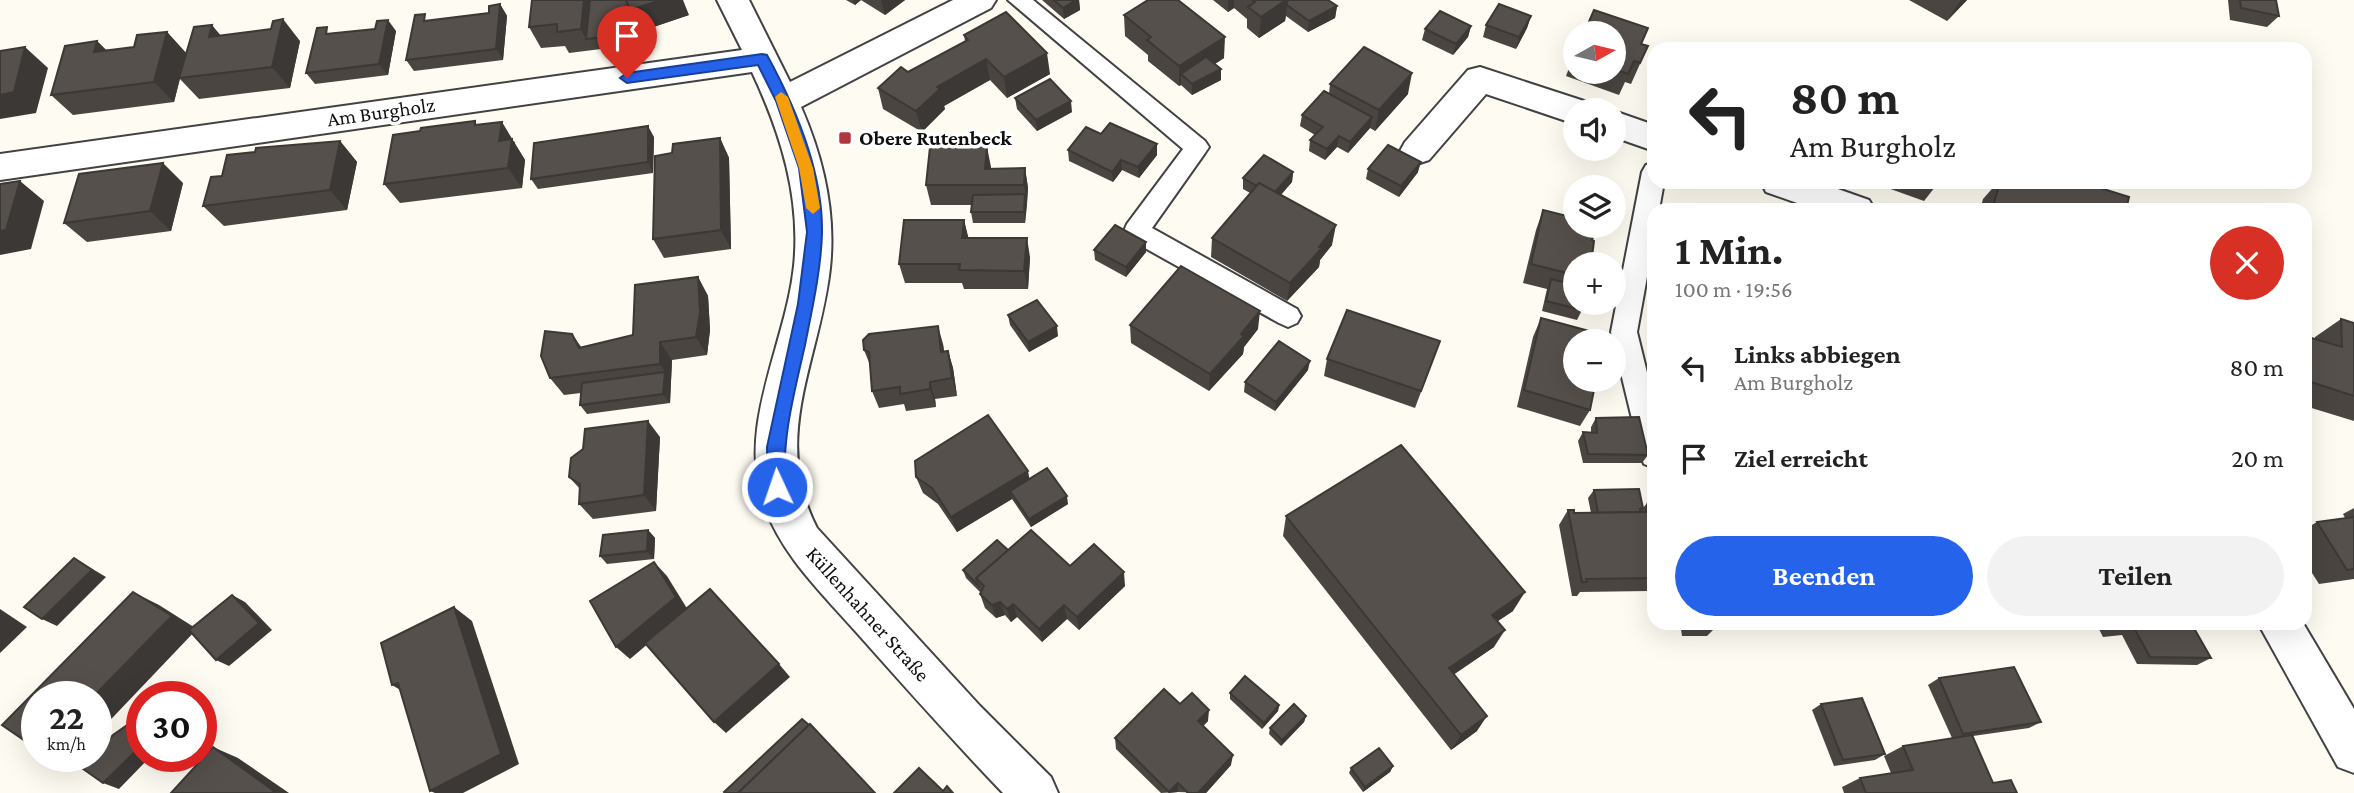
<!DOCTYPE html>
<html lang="de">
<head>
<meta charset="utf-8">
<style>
  :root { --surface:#fff; --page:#f2f2f2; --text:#222; --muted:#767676; --accent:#2563eb }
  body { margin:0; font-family:"Crimson Pro",serif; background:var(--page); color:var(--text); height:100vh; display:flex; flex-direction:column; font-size:26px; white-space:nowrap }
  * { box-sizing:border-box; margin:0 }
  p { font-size:23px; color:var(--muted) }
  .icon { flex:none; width:38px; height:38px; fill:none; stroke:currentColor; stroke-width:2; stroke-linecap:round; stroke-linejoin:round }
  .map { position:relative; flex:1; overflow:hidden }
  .panel { position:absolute; left:1647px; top:203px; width:665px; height:427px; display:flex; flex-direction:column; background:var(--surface); border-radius:21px; box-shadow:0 7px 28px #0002 }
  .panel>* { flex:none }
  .top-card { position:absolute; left:1647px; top:42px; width:665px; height:147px; border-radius:21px; box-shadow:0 7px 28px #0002; background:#fff; color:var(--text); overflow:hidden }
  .needle { width:46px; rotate:82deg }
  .controls { position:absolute; left:1563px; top:21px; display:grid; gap:14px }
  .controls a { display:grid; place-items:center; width:63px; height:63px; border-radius:50%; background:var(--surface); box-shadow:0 7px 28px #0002; font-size:35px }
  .speed { position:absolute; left:21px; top:681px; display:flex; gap:14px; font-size:35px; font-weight:700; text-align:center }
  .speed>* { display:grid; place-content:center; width:91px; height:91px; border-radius:50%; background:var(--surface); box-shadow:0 7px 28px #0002; line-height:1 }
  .speed small { font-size:18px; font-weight:400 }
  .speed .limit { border:10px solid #d22; background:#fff; color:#111 }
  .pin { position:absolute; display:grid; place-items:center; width:60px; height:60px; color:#fff; margin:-72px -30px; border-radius:50% 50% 50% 0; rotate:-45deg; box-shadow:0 0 7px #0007 }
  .pin .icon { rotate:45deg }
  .me { position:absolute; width:77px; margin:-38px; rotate:357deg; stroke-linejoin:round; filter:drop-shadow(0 0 5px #0008) }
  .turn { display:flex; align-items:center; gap:24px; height:147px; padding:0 28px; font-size:32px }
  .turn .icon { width:91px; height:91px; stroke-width:2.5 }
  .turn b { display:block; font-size:49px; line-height:60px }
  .round { display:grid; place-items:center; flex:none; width:74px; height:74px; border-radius:37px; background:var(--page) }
  .headline { display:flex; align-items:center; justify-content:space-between; height:119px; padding:0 28px }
  h1 { font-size:42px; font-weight:700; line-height:52px }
  .action { display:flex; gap:14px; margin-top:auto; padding:14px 28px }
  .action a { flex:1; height:80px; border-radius:42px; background:var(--accent); color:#fff; font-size:28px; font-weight:700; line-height:80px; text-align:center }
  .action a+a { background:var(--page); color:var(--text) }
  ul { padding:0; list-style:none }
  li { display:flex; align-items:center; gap:21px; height:91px; padding:0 28px }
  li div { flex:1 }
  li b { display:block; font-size:26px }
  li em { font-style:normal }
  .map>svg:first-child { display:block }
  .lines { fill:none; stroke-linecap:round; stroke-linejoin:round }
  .lane-casing { stroke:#424242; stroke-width:4 }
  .street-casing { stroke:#424242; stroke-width:4 }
  .lane { fill:#fff; fill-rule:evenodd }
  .street { fill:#fff; fill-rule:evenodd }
  .wall { fill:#4a4541 }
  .shaded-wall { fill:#3c3835 }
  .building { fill:#56504c; stroke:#3c3835; stroke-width:2 }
  .route { fill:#2563eb; stroke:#184099; stroke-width:2 }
  .slow { fill:#f59e0b }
  .poi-dot { fill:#b0363f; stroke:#fff; stroke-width:2.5 }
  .labels { text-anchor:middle; stroke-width:7; stroke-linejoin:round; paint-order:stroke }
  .street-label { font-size:21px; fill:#0f0f0f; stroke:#fff }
  .poi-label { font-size:21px; font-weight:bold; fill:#0f0f0f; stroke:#fff; text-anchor:start }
</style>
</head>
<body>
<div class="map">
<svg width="2354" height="793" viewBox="0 0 2354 793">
  <rect width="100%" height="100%" fill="#fefbf2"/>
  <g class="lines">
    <g class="lane-casing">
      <g id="lane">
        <path d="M1008,0h25l172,141 4,6 -4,6 -53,75 145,81 4,7 -4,7 -9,4 -9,-4 -152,-85 -3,-7 3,-7 56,-75z"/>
        <path d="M1654,163v19h10l-5,28h-5v28l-17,94 17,69v67l-10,-4 -3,-8 -30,-124 31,-160 4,-7z"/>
      </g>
    </g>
    <g class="street-casing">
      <g id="street">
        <path d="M717,0h32l41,82 163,-82h43l-5,8 -190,99c22,50 35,105 29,161 -10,92 -60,169 -13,260l163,178 71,71 7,16h-55c-50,-52 -98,-106 -146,-160 -35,-40 -75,-77 -93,-128 -28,-79 22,-161 30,-239 7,-68 -13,-132 -42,-194l-752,108v-26l742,-104z"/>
        <path d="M1480,67l107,35 4,8h-16v14l-89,-30 -57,66 -12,4 -12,-4 -5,-9 5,-9 63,-72z"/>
        <path d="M1614,111l40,14v26l-40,-14z"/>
        <path d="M1761,182h57l51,18 6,10h-58l-51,-18z"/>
        <path d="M2258,623h45l51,86v64l-16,-6z"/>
      </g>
    </g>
    <use href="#lane" class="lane"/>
    <use href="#street" class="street"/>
  </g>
  <g class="wall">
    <path d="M532,0l157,15 -71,24 -1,8 -48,6 -4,-7 -24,2 -12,-21z"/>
    <path d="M846,0h15l-6,5z"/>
    <path d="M861,0h44l-20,15z"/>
    <path d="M1042,0h37l1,10 -16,9z"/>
    <path d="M1213,0h115l9,6 -2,12 -27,14 -22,-16 -1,5 -26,17 -12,-10v-9l-13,-11 -6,4z"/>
    <path d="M1909,0h58l-20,21z"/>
    <path d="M2228,0h48l3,16 -12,11 -37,-7z"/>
    <path d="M500,4l7,12 -4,44 -89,11 -8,-11 24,-40 59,-7z"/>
    <path d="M1124,15l100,43 -9,6 6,5v11l-29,15 -11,-10 -2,1 -31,-25v-6l-23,-19z"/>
    <path d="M1531,16l-4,12 -11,21 -33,-12 3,-12z"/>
    <path d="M1471,26l-3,11 -15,18 -31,-15 3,-11z"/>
    <path d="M375,29l21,2 -8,44 -73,9 -9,-11 26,-40z"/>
    <path d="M167,32l19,21 35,-18 79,6 -10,47 -91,11 -19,-20 -6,23 -101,13 -22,-20 46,-54 9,9 28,-3z"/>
    <path d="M1614,33l34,13 -17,38 -6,-2 -6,13 -53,-19 9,-24v20h39z"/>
    <path d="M964,35l86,39 -43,24 -17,-18 -46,26 1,3 -23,23 -39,-23 -5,-21 87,-47z"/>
    <path d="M1330,84l78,10 -33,37 -5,-3 -22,25 -11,-6 -12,13 -16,-9 1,-11 5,-5 -15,-9 2,-11 27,-21z"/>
    <path d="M1015,98l57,14 -35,19 -20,-22z"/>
    <path d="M478,124l37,18v2l10,16 -3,28 -122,15 -16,-19z"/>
    <path d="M654,137l-1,36 -115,16 -7,-10z"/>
    <path d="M720,138l9,20 2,91 -67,9 -11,-19 19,-86z"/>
    <path d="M340,141l17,21 -10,48 -123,16 -21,-20 19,-30z"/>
    <path d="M1157,144v11l-18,23 -17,-8 -9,12 -44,-21 -1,-11z"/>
    <path d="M991,167v2l34,-1 3,20 -3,35h-52l-2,-11 1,-7h-41l-5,-20z"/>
    <path d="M1368,169l50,3 -19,25 -33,-18z"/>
    <path d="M1293,172l-1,10 -11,13 51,50 -12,15 -1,7 -32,34 -76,-44 1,-19 38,-45 -7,-4v-11z"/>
    <path d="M1871,182h68l-15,19z"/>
    <path d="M1998,182h83l45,28h-146l3,-11z"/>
    <path d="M183,183l-12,48 -84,11 -23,-19z"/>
    <path d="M1543,210l32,54v39l7,7 -5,10 -35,-9 5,-22 -24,-6 13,-53z"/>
    <path d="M964,220l4,18 62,19 -2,32h-64l-2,-6h-57l-6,-19z"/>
    <path d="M1094,250l52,2 -20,25 -31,-17z"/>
    <path d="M698,277l10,19 2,34 -3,25 -35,5 -2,43 -83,11 -7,-9 1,-12 -17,2 -14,-17 22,-44 10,14 51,-13z"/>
    <path d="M1008,315l50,21 -29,16 -19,-27z"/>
    <path d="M1541,318l49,92 -10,16 -63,-19 16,-70z"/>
    <path d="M2341,319l13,4v98l-49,-15v-70l10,4v-3z"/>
    <path d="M1130,325l128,4 -14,18 -1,7 -34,37 -78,-48z"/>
    <path d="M1440,341l-25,67 -91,-32 3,-17z"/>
    <path d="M943,344l1,7h4l5,17 4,28 -22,3 1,8 -30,4 -2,-7 -25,4 -7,-17 -2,-26 -6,-15z"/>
    <path d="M1308,370l-33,41 -31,-19 1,-10z"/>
    <path d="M1596,418l52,37 -6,8h-59l-5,-22 5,-9 8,1v-6z"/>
    <path d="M660,437l-4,74 -63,8 -14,-15 1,-15 -11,-12z"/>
    <path d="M916,477l113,2 39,25 -37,23 -19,-28 -55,33 -19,-28 -15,-11z"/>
    <path d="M1594,490l49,18 5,-6 6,26v67h-5l-1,-4 -68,1 -3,4h-5l-13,-71 9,-15 6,3h17l-3,-15z"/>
    <path d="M2354,508v71l-35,5 -14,-22v-33l12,-7 28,-4 -2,-4z"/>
    <path d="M1286,516l227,95 -15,10 -4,26 -40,27 23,57 -26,19 -168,-214z"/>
    <path d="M648,530l7,8 -1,21 -47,5 -7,-8z"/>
    <path d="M1008,550l62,16 55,20 -46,44 -12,-11 -25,23 -25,-25 -6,5 -6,-7 -9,3 -11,-10 -5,-14 1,-1 -15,-15 -3,-8z"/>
    <path d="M1680,623h32l2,6 -7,7h-25z"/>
    <path d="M1802,623h84l-3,2h-80z"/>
    <path d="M2096,623h95l20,35 -14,7 -60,-1 -15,-29 -19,2z"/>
    <path d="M1939,678l102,44 -12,6 -56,8 20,47 24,10h-173l-2,-6 18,-9 31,-5 -7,-17 19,-10 49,-8 -24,-53z"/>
    <path d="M1230,693l49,12 -1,6 -16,18 -32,-30z"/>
    <path d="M1180,704l28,17 -5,5 28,39 -25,28 -28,-1 -17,1 -45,-44 -1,-11z"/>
    <path d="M1821,704l64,50 -10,6 -41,6 -22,-56z"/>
    <path d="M1306,716l-2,6 -23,24 -12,-12 1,-6z"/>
    <path d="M1393,766l-3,6 -27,20 -14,-19 2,-5z"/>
  </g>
  <g class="shaded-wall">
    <path d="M584,0h7l-5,39 -5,-10z"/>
    <path d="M661,0h22l6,15 -71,24 -1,8 -6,-11 1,-8 18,-18z"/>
    <path d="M853,0h8l-6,5z"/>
    <path d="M881,0h24l-20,15z"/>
    <path d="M1076,0h3l1,10 -16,9 -1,-11z"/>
    <path d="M1228,0h6v8l-6,4z"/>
    <path d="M1281,0h18l-12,5 -2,16 -26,17 2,-21z"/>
    <path d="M1961,0h6l-20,21z"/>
    <path d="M500,4l7,12 -4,44 -7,-11z"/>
    <path d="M1337,6l-2,12 -27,14 1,-11z"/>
    <path d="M1531,16l-4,12 -11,21 3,-12z"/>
    <path d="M283,19l17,22 -10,47 -18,-21z"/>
    <path d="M388,20l8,11 -8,44 -9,-11z"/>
    <path d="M212,25l18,22 -21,-10z"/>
    <path d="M1471,26l-3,11 -15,18 3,-11z"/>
    <path d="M167,32l19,21 -12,49 -20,-20z"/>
    <path d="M1225,37l-1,21 -35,22 -8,-6v11l-2,1v-20z"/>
    <path d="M97,41l21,21 -24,-10z"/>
    <path d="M25,47l23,21 -12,45 -36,6v-24z"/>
    <path d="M1047,53l3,21 -43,24 -3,-21z"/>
    <path d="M986,59l4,21 -46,26 1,3 -23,23 -6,-21 21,-24z"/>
    <path d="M1221,69v11l-29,15v-11z"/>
    <path d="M1412,73l-4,21 -33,37 4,-21z"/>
    <path d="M1071,101l1,11 -35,19 -1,-11z"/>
    <path d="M1372,117l-2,11 -22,25 2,-11z"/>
    <path d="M502,122l23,38 -3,28 -14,-20 -9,-27z"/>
    <path d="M648,126l6,11 -1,36 -5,-11z"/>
    <path d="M1339,136l-2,11 -12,13 2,-11z"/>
    <path d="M720,138l9,20 2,91 -10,-19z"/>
    <path d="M340,141l17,21 -10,48 -17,-20z"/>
    <path d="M1157,144v11l-18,23 -1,-11z"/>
    <path d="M987,147l4,20 -2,18 -4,-16z"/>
    <path d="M1121,160l1,10 -9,12 -1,-10z"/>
    <path d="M1421,162l-3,10 -19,25 2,-11z"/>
    <path d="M163,163l20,20 -12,48 -21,-20z"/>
    <path d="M1025,168l3,20 -1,17 -3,-20z"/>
    <path d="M1293,172l-1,10 -21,23 1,-10z"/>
    <path d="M20,181l24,20 -13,48 -31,6v-24z"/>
    <path d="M1025,194l2,11 -2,18 -1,-11z"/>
    <path d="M964,220l5,20 -7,-2z"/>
    <path d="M1336,225l-4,20 -12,15 -1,7 -32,34 3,-18z"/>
    <path d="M1027,238l3,19 -2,32 -4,-18z"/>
    <path d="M1146,242v10l-20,25v-10z"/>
    <path d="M698,277l10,19 2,34 -3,25 -11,-18z"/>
    <path d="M1260,311l-2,18 -14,18 -1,7 -34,37 1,-17z"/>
    <path d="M938,326l5,18 3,25 -5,-17z"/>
    <path d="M1057,326l1,10 -29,16 -1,-10z"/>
    <path d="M660,342l12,18 -2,43 -7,-9 2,-22 -5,-8z"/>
    <path d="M948,351l5,17 4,28 -5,-18z"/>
    <path d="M1310,361l-2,9 -33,41 1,-9z"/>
    <path d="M930,382l5,17 1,8 -6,-18z"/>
    <path d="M648,421l12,16 -4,74 -12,-16z"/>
    <path d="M1028,471l3,16 -21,4 2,8 -55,33 -6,-15z"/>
    <path d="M1067,496l1,8 -37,23 -2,-8z"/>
    <path d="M648,530l7,8 -1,21 -7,-8z"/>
    <path d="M74,558l32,19 -49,49 -15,-7z"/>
    <path d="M654,562l13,14 21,34 -58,49 -14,-12z"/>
    <path d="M1124,572l1,14 -46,44 -2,-13z"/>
    <path d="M133,592l26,13 38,24 -101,106v-39h-2z"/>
    <path d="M1525,592l-12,19 -32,21 11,-17z"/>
    <path d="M232,595l13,7 27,28 -43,36 -13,-6z"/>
    <path d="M1000,602l5,13 -9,3 -4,-13z"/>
    <path d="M1013,604l4,13 -6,5 -4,-13z"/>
    <path d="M1064,605l3,14 -25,23 -3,-13z"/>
    <path d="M454,607l18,14 47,143 -56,29h-28l-5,-2z"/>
    <path d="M0,609l27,18 -27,26z"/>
    <path d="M1505,630l-11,17 -54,37 9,-16z"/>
    <path d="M779,664l11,13 -64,56 -12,-11z"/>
    <path d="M398,683l14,14 -20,-12z"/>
    <path d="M1279,705l-1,6 -16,18 2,-6z"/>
    <path d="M1209,710l-1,11 -11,11 1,-11z"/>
    <path d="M1306,716l-2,6 -23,24 1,-6z"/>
    <path d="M1487,716l-10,15 -26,19 10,-15z"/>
    <path d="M130,723l12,5v6z"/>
    <path d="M142,745v11h9l-32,33 -16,-6z"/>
    <path d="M213,747l25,11 51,35h-17z"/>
    <path d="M1233,755l-2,10 -25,28h-8z"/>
    <path d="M54,756h23l-6,6z"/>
    <path d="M1393,766l-3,6 -27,20 2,-5z"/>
    <path d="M1178,783v9l-9,1v-1z"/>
  </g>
  <g class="building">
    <path d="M532,0h52l-3,29 -24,3v-8l-28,3z"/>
    <path d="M590,0h36l9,21 -23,7 -1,8 -25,3z"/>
    <path d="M626,0h35l-31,10z"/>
    <path d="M1054,0h22l-13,8z"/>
    <path d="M1148,0h30l47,37 -46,29 -32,-26 4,-3 -27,-22z"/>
    <path d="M1252,0h34l-25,17 -13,-10 7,-5z"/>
    <path d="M1289,0h39l9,6 -28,15 -22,-16v-4z"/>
    <path d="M2240,0h36l3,16 -38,-8z"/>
    <path d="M500,4l-4,45 -90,11 9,-45 10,-1 -1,7 65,-8v-7z"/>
    <path d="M1499,4l32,12 -12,21 -33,-12z"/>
    <path d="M1594,10l54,18 -7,16 7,2 -8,17 -6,-2 -6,13 -14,-5v-36h-30z"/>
    <path d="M1440,11l31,15 -15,18 -31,-15z"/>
    <path d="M1006,12l41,41 -43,24 -18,-18 -49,28 3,2 -24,22 -38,-23 23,-21 7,5 60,-32 -4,-5z"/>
    <path d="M283,19l-11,48 -93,11 15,-51 18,-2 -3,12 62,-8 2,-8z"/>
    <path d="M388,20l-9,44 -73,9 11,-45 10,-1 -1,7 49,-5 2,-8z"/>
    <path d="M167,32l-13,50 -103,13 14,-49 32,-5 -3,11 40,-5 3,-12z"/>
    <path d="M25,47l-11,45 -14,3v-44z"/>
    <path d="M1364,47l48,26 -33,37 -49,-26z"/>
    <path d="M1206,57l15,12 -29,15 -11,-10z"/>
    <path d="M1050,79l21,22 -35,19 -21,-22z"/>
    <path d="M1324,91l48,26 -22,25 -11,-6 -12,13 -17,-9 13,-13 -21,-12z"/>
    <path d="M475,121v4l27,-3 -3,19 13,-2 -4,29 -124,16 9,-49 27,-4 1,-3z"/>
    <path d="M1110,123l47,21 -19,23 -17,-7 -9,12 -44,-22 18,-23 15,7z"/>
    <path d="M648,126v36l-117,17 3,-36z"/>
    <path d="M720,138l1,92 -68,9 2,-83 17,-3 1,-9z"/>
    <path d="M340,141l-10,49 -127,16 8,-29 11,-1 5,-21 28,-3 1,-4z"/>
    <path d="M1388,145l33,17 -20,24 -33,-17z"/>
    <path d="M930,147h57l-2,22 40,-1 -1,17h-98z"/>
    <path d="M1264,155l29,17 -18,20 -16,-9 -2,3 -14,-8z"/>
    <path d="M163,163l-13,48 -86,12 15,-49z"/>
    <path d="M20,181l-14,49 -6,1v-47z"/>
    <path d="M2000,182h7l8,4 1,-4h65l48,15 -3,13h-113l-19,-7z"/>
    <path d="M1259,183l77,42 -17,22 3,1 -32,35 -78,-45z"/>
    <path d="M1025,194l-1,18h-53l2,-17z"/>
    <path d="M1543,210l32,8v8h22l-5,14 2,1 -3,23h-16v11l-44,-11z"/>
    <path d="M904,220h60l-2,18h65l-3,33 -65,-1 1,-6h-61z"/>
    <path d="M1115,225l31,17 -20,25 -32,-17z"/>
    <path d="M1181,266l79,45 -19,23 3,2 -34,38 -80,-49z"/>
    <path d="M698,277l2,35 -4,25 -36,5v22l-110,14 -9,-22 4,-25 27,3 7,14 54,-13 2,-50z"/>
    <path d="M1551,279l24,6v18h8l-1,7 -36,-9z"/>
    <path d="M1037,300l20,26 -29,16 -20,-27z"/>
    <path d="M1347,310l93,31 -19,50 -94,-32z"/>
    <path d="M1541,318l63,17 -1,6h-28v39h21l-6,30 -66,-20z"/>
    <path d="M2341,319l13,4v73l-49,-16v-44l37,11z"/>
    <path d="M938,326l3,26 7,-1 4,27 -22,4v7l-30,5v-7l-28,4 -3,-39 -5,-2 -1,-10 6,-6z"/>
    <path d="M1279,341l31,20 -34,41 -31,-20z"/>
    <path d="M665,372l-2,22 -83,11 2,-22z"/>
    <path d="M988,415l40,56 -77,46 -19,-29 -16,-11 -1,-16z"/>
    <path d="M1639,417l9,38 -60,-1 -5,-22 14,1 -1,-15z"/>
    <path d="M648,421l-4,74 -65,9 1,-20 -11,-7 2,-19 12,-9 2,-20z"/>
    <path d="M1401,445l124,147 -33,23 13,15 -56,38 38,48 -26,19 -175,-219z"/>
    <path d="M1047,468l20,28 -38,23 -19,-28z"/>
    <path d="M1639,489l4,19 -3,1v3l-42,1 -4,-23z"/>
    <path d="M1648,502l6,26v50l-68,1 1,3h-5l-14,-72h6v3l72,-1z"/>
    <path d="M2354,517v52l-7,1 -30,-48z"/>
    <path d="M648,530l-1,21 -47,5 3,-21z"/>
    <path d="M1031,530l39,36 24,-22 30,28 -47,45 -13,-12 -25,24 -26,-25 -6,5 -7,-7 -8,3 -12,-11 4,-8 -8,-8z"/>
    <path d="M997,540l11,10 -32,28 2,7 -15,-15z"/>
    <path d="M74,558l18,12 -50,49 -18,-12z"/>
    <path d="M654,562l22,35 -60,50 -26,-46z"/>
    <path d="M710,589l69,75 -65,58 -69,-79z"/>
    <path d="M133,592l39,24 -78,80h-57v53l-35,-24z"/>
    <path d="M232,595l27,28 -43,37 -27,-30z"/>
    <path d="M454,607l47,147 -71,37 -32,-108 -6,2 -11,-42z"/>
    <path d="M1688,623h24l2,6h-25z"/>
    <path d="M2169,623h22l20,35 -61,-1 -16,-29z"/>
    <path d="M2014,667l27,55 -78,12 -24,-56z"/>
    <path d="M1245,676l34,29 -15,18 -34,-30z"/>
    <path d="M1164,689l16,15 12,-11 17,17 -11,11 35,34 -35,38h-10l-10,-10 -9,9 -54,-54z"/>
    <path d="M1862,698l23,56 -42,6 -22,-56z"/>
    <path d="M1294,704l12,12 -24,24 -12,-12z"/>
    <path d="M802,719l7,6 -71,68h-13l-1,-1z"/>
    <path d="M130,723l12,11v11l-39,38 -21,-15 12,-12h2v-3l17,-18z"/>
    <path d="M810,724l65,69h-137z"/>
    <path d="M1972,735l21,48 18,-3 6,13h-151l-6,-15 53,-8 -10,-24z"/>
    <path d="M213,747l61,44 -2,2h-101z"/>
    <path d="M1379,748l14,18 -28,21 -14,-19z"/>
    <path d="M919,768l24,23 4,-5 6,7h-59z"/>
  </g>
  <path class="route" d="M762,54l5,1c29,53 56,118 55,178 -1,37 -10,76 -17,112 -11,49 -23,91 -20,142l-8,8 -9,-8 -1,-40 31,-143 9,-72 -8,-64 -23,-67 -18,-36 -131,18 -7,-5 7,-5z"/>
  <path class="slow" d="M781,92l7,5 25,71 7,40 -7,6 -7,-6 -7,-40 -24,-71z"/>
  <rect class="poi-dot" x="838" y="131" width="14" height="14" rx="3.5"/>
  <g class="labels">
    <g class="street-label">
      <text transform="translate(381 112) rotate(-8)" y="7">Am Burgholz</text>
      <text transform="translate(868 614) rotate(48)" y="7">Küllenhahner Straße</text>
    </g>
    <g class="poi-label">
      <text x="859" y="145">Obere Rutenbeck</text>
    </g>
  </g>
</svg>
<div class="controls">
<a><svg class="needle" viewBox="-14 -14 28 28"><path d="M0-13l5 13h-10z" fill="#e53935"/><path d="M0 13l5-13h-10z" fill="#767676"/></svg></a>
<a><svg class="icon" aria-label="sound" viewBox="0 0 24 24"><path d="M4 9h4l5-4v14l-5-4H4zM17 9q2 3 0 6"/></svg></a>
<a><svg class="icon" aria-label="layers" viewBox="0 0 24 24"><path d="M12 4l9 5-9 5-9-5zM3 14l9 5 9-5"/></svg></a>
<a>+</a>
<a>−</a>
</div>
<div class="speed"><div>22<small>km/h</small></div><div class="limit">30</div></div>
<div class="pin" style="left:627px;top:78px;background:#d93025"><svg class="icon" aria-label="arrive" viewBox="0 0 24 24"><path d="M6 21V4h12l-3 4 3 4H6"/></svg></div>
<svg class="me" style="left:777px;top:487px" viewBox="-20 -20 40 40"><circle r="17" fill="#2563eb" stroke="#fff" stroke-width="3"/><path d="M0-11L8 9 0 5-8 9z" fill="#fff"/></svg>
<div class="top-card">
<div class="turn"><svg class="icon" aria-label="left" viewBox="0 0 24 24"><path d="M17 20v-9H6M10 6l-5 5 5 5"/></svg><div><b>80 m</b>Am Burgholz</div></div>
</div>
<section class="panel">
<div class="headline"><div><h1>1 Min.</h1><p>100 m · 19:56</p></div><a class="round" style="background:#d93025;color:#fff"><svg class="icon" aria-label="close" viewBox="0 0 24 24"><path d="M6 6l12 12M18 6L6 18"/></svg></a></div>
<ul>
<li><svg class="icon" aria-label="left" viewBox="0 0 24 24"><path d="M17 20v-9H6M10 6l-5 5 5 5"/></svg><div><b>Links abbiegen</b><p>Am Burgholz</p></div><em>80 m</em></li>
<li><svg class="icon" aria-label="arrive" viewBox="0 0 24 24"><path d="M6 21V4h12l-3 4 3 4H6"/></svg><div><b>Ziel erreicht</b></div><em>20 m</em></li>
</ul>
<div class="action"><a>Beenden</a><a>Teilen</a></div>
</section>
</div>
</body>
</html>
